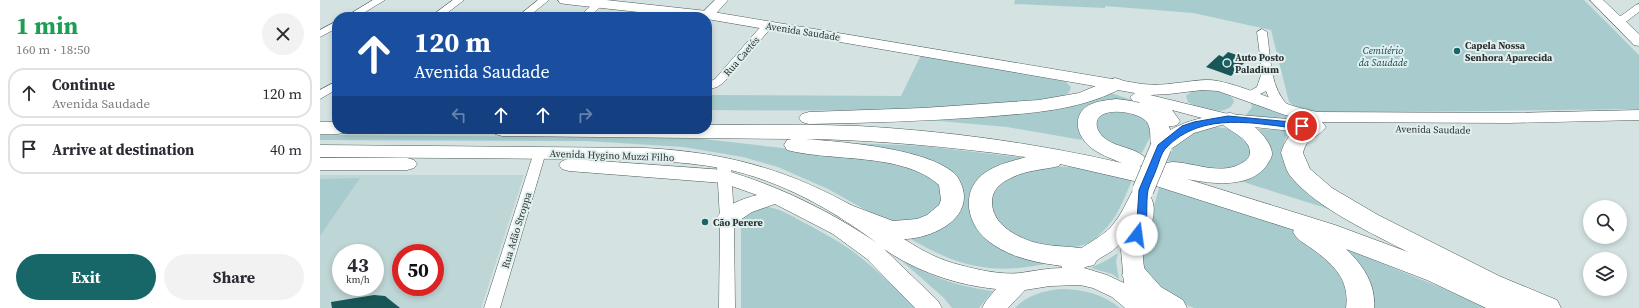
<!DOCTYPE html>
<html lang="en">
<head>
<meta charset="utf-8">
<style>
  :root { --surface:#fff; --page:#f2f2f3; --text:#2b2b33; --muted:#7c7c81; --line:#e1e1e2; --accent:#176668 }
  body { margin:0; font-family:"Source Serif 4",serif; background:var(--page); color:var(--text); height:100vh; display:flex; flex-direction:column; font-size:15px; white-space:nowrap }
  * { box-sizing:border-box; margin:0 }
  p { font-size:13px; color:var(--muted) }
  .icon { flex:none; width:22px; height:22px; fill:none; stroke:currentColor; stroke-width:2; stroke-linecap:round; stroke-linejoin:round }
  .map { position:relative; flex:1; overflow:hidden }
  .side { display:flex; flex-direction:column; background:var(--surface); width:320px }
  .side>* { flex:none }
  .guide { position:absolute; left:12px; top:12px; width:380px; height:122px; border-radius:16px; box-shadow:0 2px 6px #0003; background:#1a4fa0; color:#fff; overflow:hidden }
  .buttons { position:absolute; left:1263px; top:200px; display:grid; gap:8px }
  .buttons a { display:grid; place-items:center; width:44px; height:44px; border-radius:50%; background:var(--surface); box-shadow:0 2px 6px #0003; font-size:20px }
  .speed { position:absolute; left:12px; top:244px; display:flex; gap:8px; font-size:20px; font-weight:700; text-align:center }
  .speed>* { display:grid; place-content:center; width:52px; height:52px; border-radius:50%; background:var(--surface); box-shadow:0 2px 6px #0003; line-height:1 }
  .speed small { font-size:10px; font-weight:400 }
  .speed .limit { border:6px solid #d22; background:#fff; color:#111 }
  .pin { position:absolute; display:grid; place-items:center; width:34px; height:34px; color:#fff; margin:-17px; border:2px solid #fff; border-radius:50%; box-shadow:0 1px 4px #0007 }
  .me { position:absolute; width:44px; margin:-22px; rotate:15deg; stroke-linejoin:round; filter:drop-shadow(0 0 3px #0008) }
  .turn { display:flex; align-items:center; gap:14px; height:84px; padding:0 16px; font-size:18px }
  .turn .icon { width:52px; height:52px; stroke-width:2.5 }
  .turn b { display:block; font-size:28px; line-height:34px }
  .lanes { display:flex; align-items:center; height:38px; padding:0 16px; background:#0003; justify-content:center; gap:20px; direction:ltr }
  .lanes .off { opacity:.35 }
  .round { display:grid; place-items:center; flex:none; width:42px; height:42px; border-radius:21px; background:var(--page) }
  .overview { display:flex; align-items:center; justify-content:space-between; height:68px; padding:0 16px }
  h1 { font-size:24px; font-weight:700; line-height:30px; color:#1e9e55 }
  .primary-button { display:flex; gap:8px; margin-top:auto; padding:8px 16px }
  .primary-button a { flex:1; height:46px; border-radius:24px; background:var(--accent); color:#fff; font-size:16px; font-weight:700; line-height:46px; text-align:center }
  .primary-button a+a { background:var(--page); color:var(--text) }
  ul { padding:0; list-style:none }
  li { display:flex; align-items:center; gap:12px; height:50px; margin:0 8px 6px; padding:0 8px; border:2px solid var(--line); border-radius:16px }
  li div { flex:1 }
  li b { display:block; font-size:15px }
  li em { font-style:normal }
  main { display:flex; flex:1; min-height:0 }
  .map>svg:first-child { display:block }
  .built { fill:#bfd6d6; fill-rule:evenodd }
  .green { fill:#a8cccd }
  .building { fill:#185658 }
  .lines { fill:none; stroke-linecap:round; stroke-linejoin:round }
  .minor-casing { stroke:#505c5c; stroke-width:1 }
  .tertiary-casing { stroke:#505c5c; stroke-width:1 }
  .secondary-casing { stroke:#505c5c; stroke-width:1 }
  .motorway-casing { stroke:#505c5c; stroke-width:1 }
  .minor { fill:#fff; fill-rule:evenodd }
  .tertiary { fill:#fff; fill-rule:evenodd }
  .secondary { fill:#fff; fill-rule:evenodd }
  .motorway { fill:#fff; fill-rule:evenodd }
  .secondary-bridge-casing { stroke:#505c5c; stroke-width:22; stroke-linecap:butt }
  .secondary-bridge { stroke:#fff; stroke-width:21 }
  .route { fill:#1a73e8; stroke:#114b97 }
  .poi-dot { fill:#176668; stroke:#e1efef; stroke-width:1.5 }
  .labels { text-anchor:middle; stroke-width:4; stroke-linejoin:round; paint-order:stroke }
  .street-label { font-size:10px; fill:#2b3030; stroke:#e1efef }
  .poi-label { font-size:10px; font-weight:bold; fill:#2b3030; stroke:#e1efef; text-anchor:start }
  .park-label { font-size:10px; font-style:italic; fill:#0e4547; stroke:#e1efef }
</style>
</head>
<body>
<main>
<section class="side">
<div class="overview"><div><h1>1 min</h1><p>160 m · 18:50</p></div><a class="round"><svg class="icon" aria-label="close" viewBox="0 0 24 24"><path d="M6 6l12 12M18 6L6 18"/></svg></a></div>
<ul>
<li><svg class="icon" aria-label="ahead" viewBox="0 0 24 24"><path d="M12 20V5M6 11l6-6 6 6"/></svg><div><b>Continue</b><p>Avenida Saudade</p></div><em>120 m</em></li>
<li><svg class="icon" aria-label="arrive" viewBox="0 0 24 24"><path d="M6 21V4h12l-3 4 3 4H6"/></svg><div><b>Arrive at destination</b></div><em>40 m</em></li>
</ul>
<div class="primary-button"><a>Exit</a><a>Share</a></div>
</section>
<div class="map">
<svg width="1319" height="308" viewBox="0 0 1319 308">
  <rect width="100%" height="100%" fill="#d4e2e2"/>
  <path class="built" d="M0,175h204l-43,133h-161zM21,253h34v34h-34zM81,253h34v34h-34z"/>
  <g class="green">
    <path d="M695,0h569l55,55v54l-321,4 -21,-5 -8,-6 -18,-72 -78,-17 -88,-7v2l-91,-4z"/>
    <path d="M601,55l143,25 7,7c-1,6 -5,8 -11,10 -117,15 -235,14 -353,13v-6l5,-9 189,1z"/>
    <path d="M878,89c13,0 30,-1 36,12 -4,17 -36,8 -46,1l-2,-6 6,-5z"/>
    <path d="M791,93l32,11 -14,-3 -49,26 2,13 -75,-13 -90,-8 141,-10z"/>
    <path d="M931,103l27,9 52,8 1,2 -28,-1 -57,-6 6,-8z"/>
    <path d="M807,110l25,13 -1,12 -9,18 -33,-10 -11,-9 -2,-10c5,-14 19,-13 31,-14z"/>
    <path d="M887,126l25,3 19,16 -1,14 -12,10h-34l-36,-8c10,-28 13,-24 39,-35z"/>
    <path d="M937,129l34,1c-7,8 -8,14 -7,24l70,63 -117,-37 11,-3z"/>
    <path d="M0,135l374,3 169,19 56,12 24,16 -2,25 -31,15 -30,-7 -52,-29 -50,-22 -35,-10 -60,-10 -96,-6 -267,-1z"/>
    <path d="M465,140l138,6 103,12 -15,4 -37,51 80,49c-60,14 -94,6 -147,-25l24,-8 26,-50 -115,-34z"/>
    <path d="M734,166l27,2 51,12c-10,24 -17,44 -39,60 -27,19 -81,1 -100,-23 -4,-5 -5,-14 -6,-20l16,-21z"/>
    <path d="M40,178l-40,58v-57z"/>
    <path d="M841,182l131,47 18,10 33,33 7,36h-156l-22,-9 -31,-31 1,-22z"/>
    <path d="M447,207c12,1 23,8 34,14 17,9 34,18 50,29 23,17 44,38 64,58h-174v-90c5,-7 16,-10 26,-11z"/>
    <path d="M1019,246l103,42 45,20h-118z"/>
    <path d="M798,253l-2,9 3,17 -7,-5 -21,-6 16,-8z"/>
    <path d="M582,261c34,17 53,25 91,30l-14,17h-27l-8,-10z"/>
    <path d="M740,289c22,0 43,5 60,19h-105c12,-13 28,-17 45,-19z"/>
  </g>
  <g class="building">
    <path d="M908,52l20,7 -17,17 -25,-9 13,-12 4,2z"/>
    <path d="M54,295l11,1 15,12h-68l-1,-6z"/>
  </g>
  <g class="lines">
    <g class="minor-casing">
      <g id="minor">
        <path d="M53,0h12l-28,17h-12z"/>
        <path d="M133,0h11l-22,17h-12z"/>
        <path d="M218,0h11l-21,17h-11z"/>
        <path d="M279,0l5,3 -14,14h-11l17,-16z"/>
        <path d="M1319,4v8l-16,12h-8l-1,-2 1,-2 21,-15z"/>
        <path d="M17,21v7l-17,9v-7z"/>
        <path d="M447,23l4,1 1,2 -1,2 -48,55 -6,4 -10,3v-7l8,-4 48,-55z"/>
        <path d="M942,29l5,3c3,21 3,49 15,66 3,6 9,8 13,13l-2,3c-13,3 -23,-12 -27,-23l-14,7h-8l-2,-2 2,-2 13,-7 5,-15 -5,-40z"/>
        <path d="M17,81v8l-17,10v-9z"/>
        <path d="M220,148l5,1 1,3 -46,156h-16l50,-156 1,-3z"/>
        <path d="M404,162l5,1 2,3 3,53 1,89h-16l1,-89 -3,-53 2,-3z"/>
      </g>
    </g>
    <g class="tertiary-casing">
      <g id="tertiary">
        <path d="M395,0h13l-16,18 -5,1v-2h-5l-2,-2z"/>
        <path d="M1270,0h13l36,34v12l-5,-1z"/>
      </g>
    </g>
    <g class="secondary-casing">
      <g id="secondary">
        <path d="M238,0h48l101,11 435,73c11,1 22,1 34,-1 14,-1 28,-5 42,-2 34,7 65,25 99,31l191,1 131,-3v10l-131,3 -191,-1 -32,-7 -67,-24 -16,-1 -33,4 -19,1 78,19 83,7 6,2 3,4 -3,4 -6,2 -86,-9 -31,9 -26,18 -7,2 -7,-2 -2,-4c10,-16 32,-25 50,-29l-30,-8 8,11 -3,4c-15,4 -12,-3 -21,-11 -4,-3 -11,-5 -15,-7l-2,-5 -6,-1 -3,-4 5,-4 -428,-74v-2h-23l-119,-13 -5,-1z"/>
        <path d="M0,145l325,3c79,4 143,21 213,61 35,20 61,46 102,56 19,5 41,10 60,8 14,-2 28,-5 42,-5l-1,-3c6,-11 37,-25 49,-37 12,-13 17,-28 26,-43l7,-2 7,2 3,5 -3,6c11,18 -5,38 -7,55 -1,13 4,28 5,41l-3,5 5,4 4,7h-29l-13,-11 -19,-9 -13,-3 -30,1 -25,4 -17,18h-26l4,-7 10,-12c-39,-4 -79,-17 -112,-40l54,52 4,7h-27l-48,-49 -34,-25 -58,-30 -23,8 -18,12 -7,2 -7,-2 -4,-5c8,-14 26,-20 41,-24l-34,-12 -154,-12 -7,-2 -3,-4 3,-4 6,-2 -248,-2zM252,159c51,1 103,0 154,10 55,12 107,41 151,74 -47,-32 -98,-57 -153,-73zM805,239l-4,11 3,33 -17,-8 -23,-7 28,-17z"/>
        <path d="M0,158h87l7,2 3,4 -3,4 -7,2h-87z"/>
      </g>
    </g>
    <g class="motorway-casing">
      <g id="motorway">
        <path d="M795,78l7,2 3,4 -3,4c-43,23 -91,25 -139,29 -58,4 -116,6 -174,7l-7,-2 -3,-4 3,-4 7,-2 114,-4 116,-8 40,-7z"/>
        <path d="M796,99c23,2 51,8 55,35 1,7 2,12 -2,18l-8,2 -8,-2c-5,-9 0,-21 -6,-30 -11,-13 -59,-17 -49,8 9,19 39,15 49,30l-3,5 -5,1 24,6 -2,-3 3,-5c3,-1 6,-2 9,-2 24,1 50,15 72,-1 6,-4 6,-10 3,-16 -7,-12 -23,-15 -30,-26l3,-4c3,-1 6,-2 9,-2 14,2 42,25 42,41 0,4 -3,7 -5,11 -17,24 -55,19 -80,14l148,46 73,27c-35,-18 -91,-44 -116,-74 -6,-6 -8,-17 -11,-25 5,-18 21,-36 41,-31l4,5c-9,12 -19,9 -23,26l7,16 22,19 46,27 121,61 58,24 4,8h-75l-59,-28 -81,-31c17,16 30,35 28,59h-28c4,-29 -13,-44 -35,-60 -7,-5 -14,-8 -18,-16l1,-2 -138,-44 -96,-22 -1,2c-16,4 -33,4 -48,12 -11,5 -19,12 -19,24 0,22 23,34 41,40 20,6 42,3 61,9l4,7 -4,7c-13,4 -26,2 -39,0 -24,-3 -50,-10 -68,-25 -22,-18 -26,-52 -1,-68 12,-8 27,-11 40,-15 -74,-10 -147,-17 -221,-18 38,3 120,9 149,34 6,6 9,14 10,22 1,28 -33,42 -57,44 -16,1 -32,-4 -46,-11 -10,-4 -20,-7 -25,-16l3,-6 9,-2 45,17 24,-2 10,-4 12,-10 2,-5 -2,-15c-37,-33 -107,-23 -152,-35l-3,-5 3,-5 5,-1 -290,-3 -7,-2 -4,-5h216v-4c50,0 101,-1 151,1 89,5 177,17 264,37 -12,-5 -24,-9 -33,-17 -13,-12 -17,-31 0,-41 8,-4 19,-5 27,-6z"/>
        <path d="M0,122h17v7h10l-3,4 -7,1h-17z"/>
        <path d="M815,265l9,3 17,19 22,13 4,8h-37c-12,-9 -21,-20 -28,-33l4,-7z"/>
      </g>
    </g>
    <use href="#minor" class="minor"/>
    <use href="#tertiary" class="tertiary"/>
    <use href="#secondary" class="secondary"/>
    <use href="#motorway" class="motorway"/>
    <g class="secondary-bridge-casing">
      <path id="secondary-bridge" d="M823,190l18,-43"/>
    </g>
    <use href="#secondary-bridge" class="secondary-bridge"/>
  </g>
  <path class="route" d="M908,116l74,7 5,3 -5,3c-45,-5 -100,-19 -136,19 -5,5 -7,15 -10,22 -2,6 -6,13 -8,20 -3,16 2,32 -7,48h-7l-2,-3 5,-15 2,-30 19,-45 24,-19 12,-4z"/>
  <g class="poi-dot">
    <circle cx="1137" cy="51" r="4"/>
    <circle cx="907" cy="63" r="4"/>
    <circle cx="385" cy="222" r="4"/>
  </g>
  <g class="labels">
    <g class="street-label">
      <text transform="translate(483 31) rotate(9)" y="4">Avenida Saudade</text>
      <text transform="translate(421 56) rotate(-49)" y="4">Rua Caetés</text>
      <text transform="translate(1113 129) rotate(1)" y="4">Avenida Saudade</text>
      <text transform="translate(292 155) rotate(2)" y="4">Avenida Hygino Muzzi Filho</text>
      <text transform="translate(196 230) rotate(-73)" y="4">Rua Adão Stroppa</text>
    </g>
    <g class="poi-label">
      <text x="1145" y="49">Capela Nossa<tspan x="1145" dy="12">Senhora Aparecida</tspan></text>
      <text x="915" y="61">Auto Posto<tspan x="915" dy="12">Paladium</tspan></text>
      <text x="393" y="226">Cão Perere</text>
    </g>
    <g class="park-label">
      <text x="1063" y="54">Cemitério<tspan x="1063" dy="12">da Saudade</tspan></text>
    </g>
  </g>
</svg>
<div class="buttons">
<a><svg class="icon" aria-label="search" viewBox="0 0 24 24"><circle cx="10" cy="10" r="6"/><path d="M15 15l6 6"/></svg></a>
<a><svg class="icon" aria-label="layers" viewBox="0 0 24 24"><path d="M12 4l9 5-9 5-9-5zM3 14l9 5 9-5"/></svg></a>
</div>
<div class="speed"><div>43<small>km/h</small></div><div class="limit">50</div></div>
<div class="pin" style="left:982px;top:126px;background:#d93025"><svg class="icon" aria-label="arrive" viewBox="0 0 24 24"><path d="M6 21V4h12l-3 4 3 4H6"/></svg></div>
<svg class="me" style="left:817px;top:235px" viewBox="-20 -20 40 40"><circle r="19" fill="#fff"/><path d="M0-13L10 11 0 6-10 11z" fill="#1a73e8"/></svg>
<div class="guide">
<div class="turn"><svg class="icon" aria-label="ahead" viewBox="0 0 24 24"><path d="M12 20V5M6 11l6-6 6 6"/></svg><div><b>120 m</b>Avenida Saudade</div></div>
<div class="lanes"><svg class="icon off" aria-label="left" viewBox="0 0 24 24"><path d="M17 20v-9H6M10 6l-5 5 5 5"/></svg><svg class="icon" aria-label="ahead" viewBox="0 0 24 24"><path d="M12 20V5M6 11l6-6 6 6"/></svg><svg class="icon" aria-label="ahead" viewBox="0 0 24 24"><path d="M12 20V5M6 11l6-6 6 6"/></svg><svg class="icon off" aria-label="right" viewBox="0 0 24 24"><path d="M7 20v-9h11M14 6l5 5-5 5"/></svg></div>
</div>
</div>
</main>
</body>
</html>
